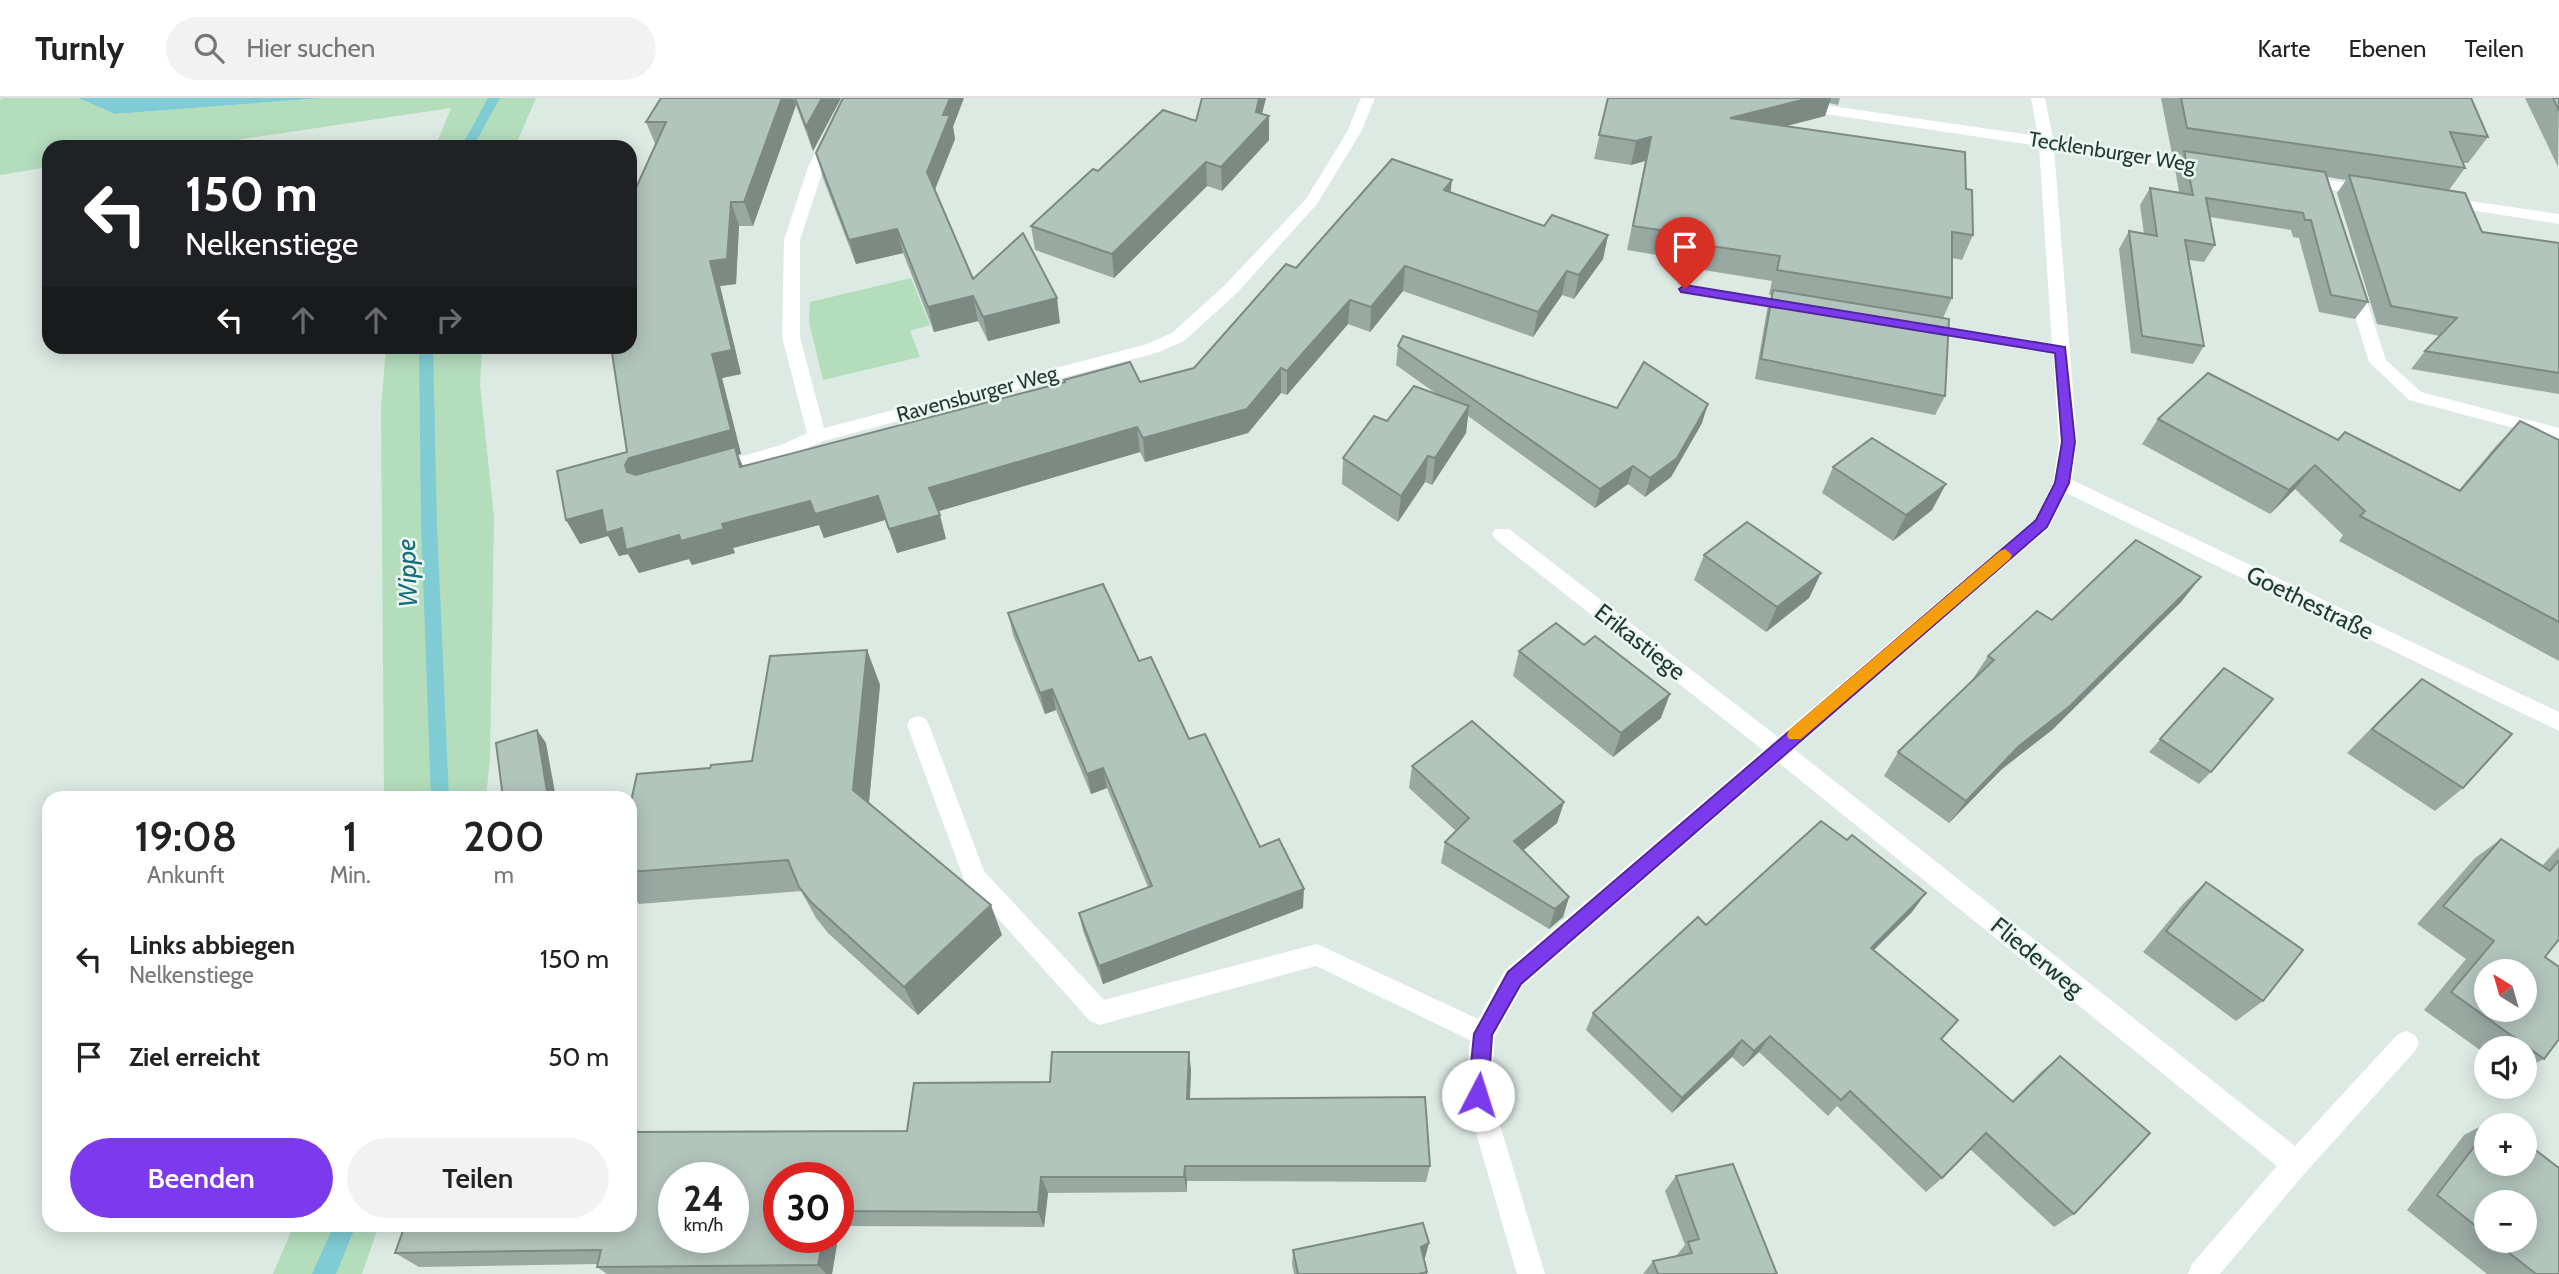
<!DOCTYPE html>
<html lang="de">
<head>
<meta charset="utf-8">
<style>
  :root { --surface:#fff; --page:#f2f2f2; --text:#222; --muted:#767676; --line:#e0e0e0; --accent:#7c3aed }
  body { margin:0; font-family:Cabin,sans-serif; background:var(--page); color:var(--text); height:100vh; display:flex; flex-direction:column; font-size:26px; white-space:nowrap }
  * { box-sizing:border-box; margin:0 }
  p { font-size:23px; color:var(--muted) }
  .icon { flex:none; width:38px; height:38px; fill:none; stroke:currentColor; stroke-width:2; stroke-linecap:round; stroke-linejoin:round }
  .map { position:relative; flex:1; overflow:hidden }
  .drawer { position:absolute; left:42px; top:693px; width:595px; height:441px; display:flex; flex-direction:column; background:var(--surface); border-radius:21px; box-shadow:0 4px 18px #0003 }
  .drawer>* { flex:none }
  .banner { position:absolute; left:42px; top:42px; width:595px; height:214px; border-radius:21px; box-shadow:0 4px 18px #0003; background:#202124; color:#fff; overflow:hidden }
  .needle { width:46px; rotate:323deg }
  .controls { position:absolute; left:2474px; top:861px; display:grid; gap:14px }
  .controls a { display:grid; place-items:center; width:63px; height:63px; border-radius:50%; background:var(--surface); box-shadow:0 4px 18px #0003; font-size:35px }
  .speed { position:absolute; left:658px; top:1064px; display:flex; gap:14px; font-size:35px; font-weight:700; text-align:center }
  .speed>* { display:grid; place-content:center; width:91px; height:91px; border-radius:50%; background:var(--surface); box-shadow:0 4px 18px #0003; line-height:1 }
  .speed small { font-size:18px; font-weight:400 }
  .speed .limit { border:10px solid #d22; background:#fff; color:#111 }
  .pin { position:absolute; display:grid; place-items:center; width:60px; height:60px; color:#fff; margin:-72px -30px; border-radius:50% 50% 50% 0; rotate:-45deg; box-shadow:0 0 7px #0007 }
  .pin .icon { rotate:45deg }
  .me { position:absolute; width:77px; margin:-38px; rotate:5deg; stroke-linejoin:round; filter:drop-shadow(0 0 5px #0008) }
  .turn { display:flex; align-items:center; gap:24px; height:147px; padding:0 28px; font-size:32px }
  .turn .icon { width:91px; height:91px; stroke-width:2.5 }
  .turn b { display:block; font-size:49px; line-height:60px }
  .lanes { display:flex; align-items:center; height:66px; padding:0 28px; background:#0003; justify-content:center; gap:35px; direction:ltr }
  .lanes .off { opacity:.35 }
  .eta { display:flex; justify-content:space-evenly; align-items:center; height:119px; text-align:center }
  .eta b { font-size:42px; font-weight:600; line-height:49px }
  .primary-button { display:flex; gap:14px; margin-top:auto; padding:14px 28px }
  .primary-button a { flex:1; height:80px; border-radius:42px; background:var(--accent); color:#fff; font-size:28px; font-weight:600; line-height:80px; text-align:center }
  .primary-button a+a { background:var(--page); color:var(--text) }
  ul { padding:0; list-style:none }
  li { display:flex; align-items:center; gap:21px; height:98px; padding:0 28px }
  li div { flex:1 }
  li b { display:block; font-size:26px }
  li em { font-style:normal }
  header { display:flex; align-items:center; gap:42px; box-sizing:border-box; height:98px; padding:0 35px; background:var(--surface); border-bottom:2px solid var(--line) }
  header strong { font-size:33px }
  nav { display:flex; gap:38px; margin-inline-start:auto; font-size:24px }
  .search { width:490px; height:63px; background:var(--page); display:flex; align-items:center; gap:18px; box-sizing:border-box; padding:0 24px; border-radius:38px; color:var(--muted); font-size:26px }
  .map>svg:first-child { display:block }
  .green { fill:#b4ddbc }
  .water { fill:#80ccd4 }
  .lines { fill:none; stroke-linecap:round; stroke-linejoin:round }
  .stream { fill:#80ccd4; fill-rule:evenodd }
  .minor { fill:#fff; fill-rule:evenodd }
  .wall { fill:#99a9a2; fill-rule:evenodd }
  .shaded-wall { fill:#7d8a84 }
  .building { fill:#b2c5bc; stroke:#7d8a84; stroke-width:2; fill-rule:evenodd }
  .route { fill:#7c3aed; stroke:#51269a; stroke-width:2 }
  .slow { fill:#f59e0b }
  .labels { text-anchor:middle; stroke-width:5; stroke-linejoin:round; paint-order:stroke }
  .far-street-label { font-size:21px; fill:#1e3a31; stroke:#edf7f1 }
  .street-label { font-size:24px; fill:#1e3a31; stroke:#edf7f1 }
  .water-label { font-size:26px; font-style:italic; fill:#156e79; stroke:#edf7f1 }
</style>
</head>
<body>
<header>
<strong>Turnly</strong>
<div class="search"><svg class="icon" aria-label="search" viewBox="0 0 24 24"><circle cx="10" cy="10" r="6"/><path d="M15 15l6 6"/></svg>Hier suchen</div>
<nav><a>Karte</a><a>Ebenen</a><a>Teilen</a></nav>
</header>
<div class="map">
<svg width="2559" height="1176" viewBox="0 0 2559 1176">
  <rect width="100%" height="100%" fill="#ddeae3"/>
  <g class="green">
    <path d="M2,0h76l37,16 208,-16h213l-21,49h-80l16,-39 -263,39h-139v20l-49,8v-75z"/>
    <path d="M911,180l19,47 -20,6 10,26 -97,23 -14,-58 1,-20z"/>
    <path d="M386,249h96l-2,38 14,132 -4,241 -4,40h-102l-3,-389z"/>
    <path d="M294,1127h85l-17,49h-89z"/>
  </g>
  <path class="water" d="M78,0h245l-208,16z"/>
  <g class="lines">
    <g class="stream">
      <path d="M488,0h12l-27,49h-12z"/>
      <path d="M419,248h14l4,178 12,274h-18l-10,-274z"/>
      <path d="M334,1127h22l-20,49h-24z"/>
    </g>
    <g class="minor">
      <path d="M844,0h14l-34,69 -24,73v97l24,91 320,-83 28,-12 53,-48 81,-86 41,-67 14,-34h14l-14,34 -44,72 -80,89 -53,48 -28,12 -333,88 -30,14 -78,23 -7,-2 -2,-5 2,-5 73,-21 26,-12 -25,-96 2,-97 24,-73z"/>
      <path d="M1740,0h36l262,38 -7,-38h14l8,41 159,24 3,3 -8,5 -153,-23 23,294 -5,38 487,232v19l-493,-238 -17,35 -255,221 501,397 102,-111 9,-4 9,4 4,8 -4,8 -110,122 -85,101h-32l4,-10 85,-98 -498,-403 -256,223 -28,50 -4,59 54,179h-28l-52,-179 5,-55 -154,-74 -217,59 -9,-4 -123,-137 -4,-7 -56,-152 3,-6 8,-3 8,3 3,6 55,146 120,129 213,-56 161,75 27,-49 258,-220 -268,-211 -3,-5 3,-5h14l269,208 257,-218 18,-36 6,-41 -6,-88 -131,-21 -8,-5 8,-5 130,20 -13,-197 -292,-44z"/>
      <path d="M2301,78l69,10 8,5 -8,5 -74,-12 -3,-3 3,-3z"/>
      <path d="M2443,99l116,17v10l-121,-19 -3,-3 3,-3z"/>
      <path d="M2353,180l8,5 25,77 35,32 138,36v12l-150,-40 -40,-38 -24,-79z"/>
      <path d="M1685,186l112,18 8,5 -8,5 -118,-19 -2,-4z"/>
    </g>
  </g>
  <g class="wall">
    <path d="M661,0h180l-28,53 -17,-46 -43,121h-14l-3,58 -16,2 21,88 -19,4 19,76 -3,1 5,11 322,-83 -1,-3 76,2 54,-14 102,-100 155,-76 93,34 64,9 -5,24 -29,40 -12,-4 -29,42 -130,-46 -33,41 -22,-8 -61,71 -6,-2 -33,40 -103,29 -5,-10 -202,59 8,28 -49,14 -12,-33 -61,18 -5,-13 -86,23 2,5 -43,12 -3,-6 -50,14 -11,-19 -9,2 -11,-20 -28,8 47,-92 29,-306 -10,-24z"/>
    <path d="M1202,0h64l-4,16 7,26 -47,51 -15,-5 -93,92 -79,-28 -4,-24 67,-55 98,-50z"/>
    <path d="M1608,0h232l-2,7 -9,-2 -4,13 -38,10 179,63 7,46 -11,25 -10,-2v40l-9,20 2,78 -10,19 -180,-36 12,-69 5,-15h-3l3,-14 -75,-12 2,-7 -72,-12 18,-89 -14,4 -37,-6z"/>
    <path d="M2161,0h310l17,39 -20,26h-5l2,5 -16,22 33,42 77,11v151l-148,-25 14,-18 15,-15 -63,-12 -40,-131 9,-13 -19,-3 41,125 -13,17 -36,-7 -20,-74 -6,-1 -2,-7 -81,-13 5,28 -11,17 -15,-2 15,86 -11,18 -62,-11 -12,-104 10,-18 15,3 -4,-29 10,-17 29,4 -4,-23 7,-14 -10,-1z"/>
    <path d="M2525,0h34l-1,69z"/>
    <path d="M953,29l2,12 -20,51 38,89 87,44 -72,18 -10,-20 -44,11 -31,-79 -47,11 -33,-86 -7,-25z"/>
    <path d="M1398,248l219,62 85,15 -31,54 -26,20 -17,-13 -33,24 -127,-92 -2,17 -34,52 -7,-3 -27,40 -56,-38 1,-26 44,-37 51,-26 -42,-30z"/>
    <path d="M2158,321l180,21 121,50 37,-44 24,-25 39,19v221l-220,-120 4,-6 -48,-46 -25,25 -128,-70z"/>
    <path d="M1833,369l99,43 -39,31 -71,-48z"/>
    <path d="M1704,457l117,18 -12,25 -43,34 -72,-52z"/>
    <path d="M2201,479l-20,25 -129,128 -50,39 -53,54 -65,-47 14,-24 75,-71 -1,-1 16,-24 64,-36z"/>
    <path d="M1008,515l131,48 121,186 43,61 -200,76 -20,-53 -4,-18 69,-26 -41,-99 -16,6 -35,-84 -11,4 -32,-79z"/>
    <path d="M867,552l13,35 -11,118 133,132 -84,80 -90,-82 -12,-15 -15,-27 -162,13 -9,-12v-86l122,-45z"/>
    <path d="M1519,553l142,67 -48,39 -100,-81z"/>
    <path d="M2224,570l-13,104 -12,12 -50,-32z"/>
    <path d="M2422,581l41,109 -28,23 -88,-58 48,-49z"/>
    <path d="M1412,668l152,36 -7,21 -34,27 46,47 -6,20 -14,12 -108,-66 4,-21 11,-11 -47,-43z"/>
    <path d="M2501,741l41,27 17,-19v92l-14,18 -1,102 -19,10v-21h-38v7l-63,-45 42,-51 -49,-35 58,-66z"/>
    <path d="M2206,784l57,119 -27,20 -93,-69 40,-48z"/>
    <path d="M1912,814l-39,38 68,89 71,62 29,-29 19,-16 14,158 -20,13 -84,-78 -28,29 -16,14 -89,-86 -9,10 -69,-64 -16,15 -11,-10 -60,56 -86,-83 7,-17 113,-88z"/>
    <path d="M1191,971l-1,30 240,67 -4,16 -239,-1v11l-139,1 -4,34 -204,-1 -8,48h-225l-10,-7v-3l-178,3 -24,-14 512,-122 143,-49zM779,1080h59v59z"/>
    <path d="M2495,1021l8,6h-16v39l72,110h-72l-80,-64 57,-75zM2487,1104l38,39h-38z"/>
    <path d="M1676,1078l101,98h-134l10,-13 23,-5 9,-11 -20,-54z"/>
    <path d="M1429,1145l-5,16 3,13v2h-133l-2,-10 1,-14z"/>
  </g>
  <g class="shaded-wall">
    <path d="M782,0h11l3,7 -43,121 -9,-24z"/>
    <path d="M822,0h19l-28,53 -7,-24z"/>
    <path d="M950,0h14l-11,29 2,12 -23,57 -5,-24 16,-57z"/>
    <path d="M1259,0h7l-8,30 11,-12v24l-47,51 -1,-24 35,-55z"/>
    <path d="M1810,0h21l-6,18 -102,26 7,-24z"/>
    <path d="M1651,39l-6,24 -14,4 5,-24z"/>
    <path d="M1206,64l1,24 -93,92 -2,-24z"/>
    <path d="M1452,82l-3,25 -5,-15z"/>
    <path d="M731,104l8,24 -3,58 -16,2 21,88 -19,4 19,76 -3,1 7,17 -104,10 -14,-10 -2,-7 4,-7 83,-104 -2,-93z"/>
    <path d="M897,131l6,24 -47,11 -7,-24z"/>
    <path d="M1608,137l-5,24 -29,40 5,-24z"/>
    <path d="M1405,168l-2,25 -33,41 1,-25z"/>
    <path d="M1567,173l-5,24 -29,42 5,-25z"/>
    <path d="M973,198l5,25 -44,11 -6,-25z"/>
    <path d="M1057,200l3,25 -72,18 -5,-24z"/>
    <path d="M1350,202l-2,24 -61,71v-24z"/>
    <path d="M1281,270v25l-33,40 -103,29 -2,-24z"/>
    <path d="M1708,306l-6,19 -31,54 -26,20 5,-19z"/>
    <path d="M1469,308l-3,27 -34,52 3,-27z"/>
    <path d="M1137,329l3,25 -204,60 -7,-24z"/>
    <path d="M1428,358l-3,26 -27,40 3,-26z"/>
    <path d="M2315,367l-20,24 -25,25 19,-24z"/>
    <path d="M1633,368l-5,18 -33,24 5,-19z"/>
    <path d="M1946,386l-14,26 -39,31 13,-26z"/>
    <path d="M878,398l7,24 -61,18 -5,-13 -86,23 2,5 -43,12 -3,-6 -50,14 -11,-19 -9,2 -11,-20 -28,8 -14,-24 36,-10 20,18 57,7 131,-34z"/>
    <path d="M940,417l6,24 -49,14 -8,-24z"/>
    <path d="M1821,475l-12,25 -43,34 11,-25z"/>
    <path d="M2201,479l-20,25 -129,128 -50,39 -53,54 17,-22 53,-55z"/>
    <path d="M867,552l13,35 -13,137 -14,-32z"/>
    <path d="M1052,591l4,21 -11,4 -5,-21z"/>
    <path d="M1670,596l-9,24 -48,39 8,-24z"/>
    <path d="M537,632l9,13 10,55h-8z"/>
    <path d="M1103,670l4,20 -16,6 -4,-20z"/>
    <path d="M1564,704l-7,21 -48,39 5,-21z"/>
    <path d="M1304,791l-1,19 -200,76 -4,-18z"/>
    <path d="M1926,795l-14,19 -54,54 13,-18z"/>
    <path d="M1569,799l-6,20 -14,12 6,-20z"/>
    <path d="M991,807l11,30 -84,80 -14,-28z"/>
    <path d="M1770,938l-11,16 -16,15 11,-16z"/>
    <path d="M1742,942l-10,17 -60,56 10,-15z"/>
    <path d="M1189,954l2,17 -2,47 -2,-17z"/>
    <path d="M1185,1068l2,15v11l-3,-15z"/>
    <path d="M1041,1079l7,16 -4,34 -6,-15z"/>
    <path d="M838,1125l2,3 -8,48h-6l-8,-9 5,-28h15z"/>
    <path d="M1429,1145l-4,15 -8,4 4,-15z"/>
  </g>
  <g class="building">
    <path d="M661,0h121l-38,104h-13l-4,57 -17,2 22,89 -20,4 19,76 -102,28 -4,7 2,7 9,3 99,-28 5,20 325,-85 -1,-2 66,-18 10,20 54,-14 92,-104 10,4 96,-109 60,21 -8,10 100,36 8,-11 56,20 -29,40 -12,-4 -29,41 -133,-46 -34,41 -21,-7 -63,71 -6,-3 -34,41 -104,29 -6,-11 -208,61 11,27 -51,14 -11,-33 -63,18 -5,-13 -88,23 2,5 -43,12 -2,-6 -53,15 -4,-22 -16,5 -4,-23 -36,10 -9,-49 70,-19 -16,-106h19v-145l36,-79h-20z"/>
    <path d="M795,0h27l-16,29z"/>
    <path d="M843,0h107l-7,17h7l-23,57 46,107 50,-46 34,65 -74,19 -10,-21 -45,11 -31,-78 -48,11 -33,-87z"/>
    <path d="M1202,0h57l-3,14 13,4 -48,51 -15,-5 -94,92 -81,-28 62,-57 5,2 65,-61 33,11z"/>
    <path d="M1608,0h202l-80,20 235,34 1,37 6,1 1,45 -21,-3v66l-175,-28 3,-14 -76,-11 1,-8 -72,-11 18,-89 -15,4 -37,-6z"/>
    <path d="M2181,0h290l17,39 -38,-5 15,36 -278,-40z"/>
    <path d="M2553,0h6v13z"/>
    <path d="M2184,53l141,21 43,130 -37,-7 -20,-75h-6l-2,-7 -97,-15 9,47 -30,-5 19,106 -62,-10 -13,-105 28,5 -7,-48 43,7z"/>
    <path d="M2349,77l116,18 17,39 77,11v130l-134,-22 32,-33 -66,-12z"/>
    <path d="M1773,192l176,29 -4,77 -184,-37z"/>
    <path d="M1403,238l214,72 27,-46 64,42 -31,54 -27,20 -17,-12 -33,23 -202,-143z"/>
    <path d="M2208,275l130,67 7,-8 115,59 60,-70 39,19v182l-199,-106 5,-5 -50,-46 -26,25 -131,-71z"/>
    <path d="M1414,288l55,20 -34,52 -7,-2 -27,40 -58,-38 31,-42 13,5z"/>
    <path d="M1872,340l74,46 -40,31 -73,-48z"/>
    <path d="M1747,424l74,51 -44,34 -73,-52z"/>
    <path d="M2136,442l65,37 -131,129 -51,40 -53,55 -68,-49 96,-92 -6,-4 49,-45 15,9z"/>
    <path d="M1103,486l36,77 12,-4 38,82 16,-5 55,113 19,-8 25,50 -205,77 -20,-53 73,-27 -49,-118 -16,6 -35,-85 -12,4 -32,-80z"/>
    <path d="M1556,525l28,22 11,-9 75,58 -49,39 -102,-82z"/>
    <path d="M867,552l-14,140 138,115 -87,82 -93,-85 -12,-15 -11,-27 -158,12v-66l7,-32 73,-6 1,-3 41,-4 18,-105z"/>
    <path d="M2224,570l49,31 -62,73 -51,-33z"/>
    <path d="M2422,581l90,55 -49,54 -91,-59z"/>
    <path d="M1472,623l92,81 -50,39 55,56 -14,12 -110,-67 24,-24 -57,-52z"/>
    <path d="M537,632l11,68h-45l-7,-55z"/>
    <path d="M1821,723l26,19 5,-5 74,58 -55,55 87,72 -17,19 72,63 47,-46 90,77 -76,81 -88,-81 -44,45 -92,-87 -9,9 -71,-64 -16,15 -12,-11 -60,58 -89,-85 105,-96 8,8z"/>
    <path d="M2501,741l49,32 9,-11v79l-14,18 14,10v72l-15,20 -93,-67 43,-51 -51,-35zM2487,873h38v39h-38z"/>
    <path d="M2206,784l97,68 -40,51 -97,-70z"/>
    <path d="M1052,954h137l-2,47 238,-2 5,69h-245l-1,11h-143l-3,35 -200,-1v-33h-59v59h44l-5,28 -221,2 4,-17 -206,3 10,-28h225v-93l277,-1 7,-48 136,-1zM674,1080h59v59h-59z"/>
    <path d="M2495,1021l8,6h-13z"/>
    <path d="M2487,1032v34h38v-22l34,26v106h-23l-42,-33h31v-39h-38v33l-50,-40z"/>
    <path d="M1733,1066l44,110h-119l-5,-13 39,-8 -4,-11 11,-3 -23,-63z"/>
    <path d="M1423,1125l6,20 -8,4 6,25 -9,2h-120l-5,-24z"/>
  </g>
  <path class="route" d="M1685,187l380,62 10,95 -6,41 -22,44 -526,457 -29,51 -4,60 -3,7 -7,3 -7,-3 -3,-7 6,-61 34,-62 528,-452 19,-37 7,-41 -7,-89 -374,-61 -2,-3z"/>
  <path class="slow" d="M2005,451l7,6 -2,4 -209,180h-12l-2,-4 2,-5 211,-179z"/>
  <g class="labels">
    <g class="far-street-label">
      <text transform="translate(2112 54) rotate(9)" y="7">Tecklenburger Weg</text>
      <text transform="translate(977 296) rotate(-15)" y="7">Ravensburger Weg</text>
    </g>
    <g class="street-label">
      <text transform="translate(2310 505) rotate(26)" y="8">Goethestraße</text>
      <text transform="translate(1640 544) rotate(38)" y="8">Erikastiege</text>
      <text transform="translate(2037 859) rotate(39)" y="8">Fliederweg</text>
    </g>
    <g class="water-label">
      <text transform="translate(407 475) rotate(-92)" y="9">Wippe</text>
    </g>
  </g>
</svg>
<div class="controls">
<a><svg class="needle" viewBox="-14 -14 28 28"><path d="M0-13l5 13h-10z" fill="#e53935"/><path d="M0 13l5-13h-10z" fill="#767676"/></svg></a>
<a><svg class="icon" aria-label="sound" viewBox="0 0 24 24"><path d="M4 9h4l5-4v14l-5-4H4zM17 9q2 3 0 6"/></svg></a>
<a>+</a>
<a>−</a>
</div>
<div class="speed"><div>24<small>km/h</small></div><div class="limit">30</div></div>
<div class="pin" style="left:1685px;top:191px;background:#d93025"><svg class="icon" aria-label="arrive" viewBox="0 0 24 24"><path d="M6 21V4h12l-3 4 3 4H6"/></svg></div>
<svg class="me" style="left:1478px;top:997px" viewBox="-20 -20 40 40"><circle r="19" fill="#fff"/><path d="M0-13L10 11 0 6-10 11z" fill="#7c3aed"/></svg>
<div class="banner">
<div class="turn"><svg class="icon" aria-label="left" viewBox="0 0 24 24"><path d="M17 20v-9H6M10 6l-5 5 5 5"/></svg><div><b>150 m</b>Nelkenstiege</div></div>
<div class="lanes"><svg class="icon" aria-label="left" viewBox="0 0 24 24"><path d="M17 20v-9H6M10 6l-5 5 5 5"/></svg><svg class="icon off" aria-label="ahead" viewBox="0 0 24 24"><path d="M12 20V5M6 11l6-6 6 6"/></svg><svg class="icon off" aria-label="ahead" viewBox="0 0 24 24"><path d="M12 20V5M6 11l6-6 6 6"/></svg><svg class="icon off" aria-label="right" viewBox="0 0 24 24"><path d="M7 20v-9h11M14 6l5 5-5 5"/></svg></div>
</div>
<section class="drawer">
<div class="eta">
<div><b>19:08</b><p>Ankunft</p></div>
<div><b>1</b><p>Min.</p></div>
<div><b>200</b><p>m</p></div>
</div>
<ul>
<li><svg class="icon" aria-label="left" viewBox="0 0 24 24"><path d="M17 20v-9H6M10 6l-5 5 5 5"/></svg><div><b>Links abbiegen</b><p>Nelkenstiege</p></div><em>150 m</em></li>
<li><svg class="icon" aria-label="arrive" viewBox="0 0 24 24"><path d="M6 21V4h12l-3 4 3 4H6"/></svg><div><b>Ziel erreicht</b></div><em>50 m</em></li>
</ul>
<div class="primary-button"><a>Beenden</a><a>Teilen</a></div>
</section>
</div>
</body>
</html>
